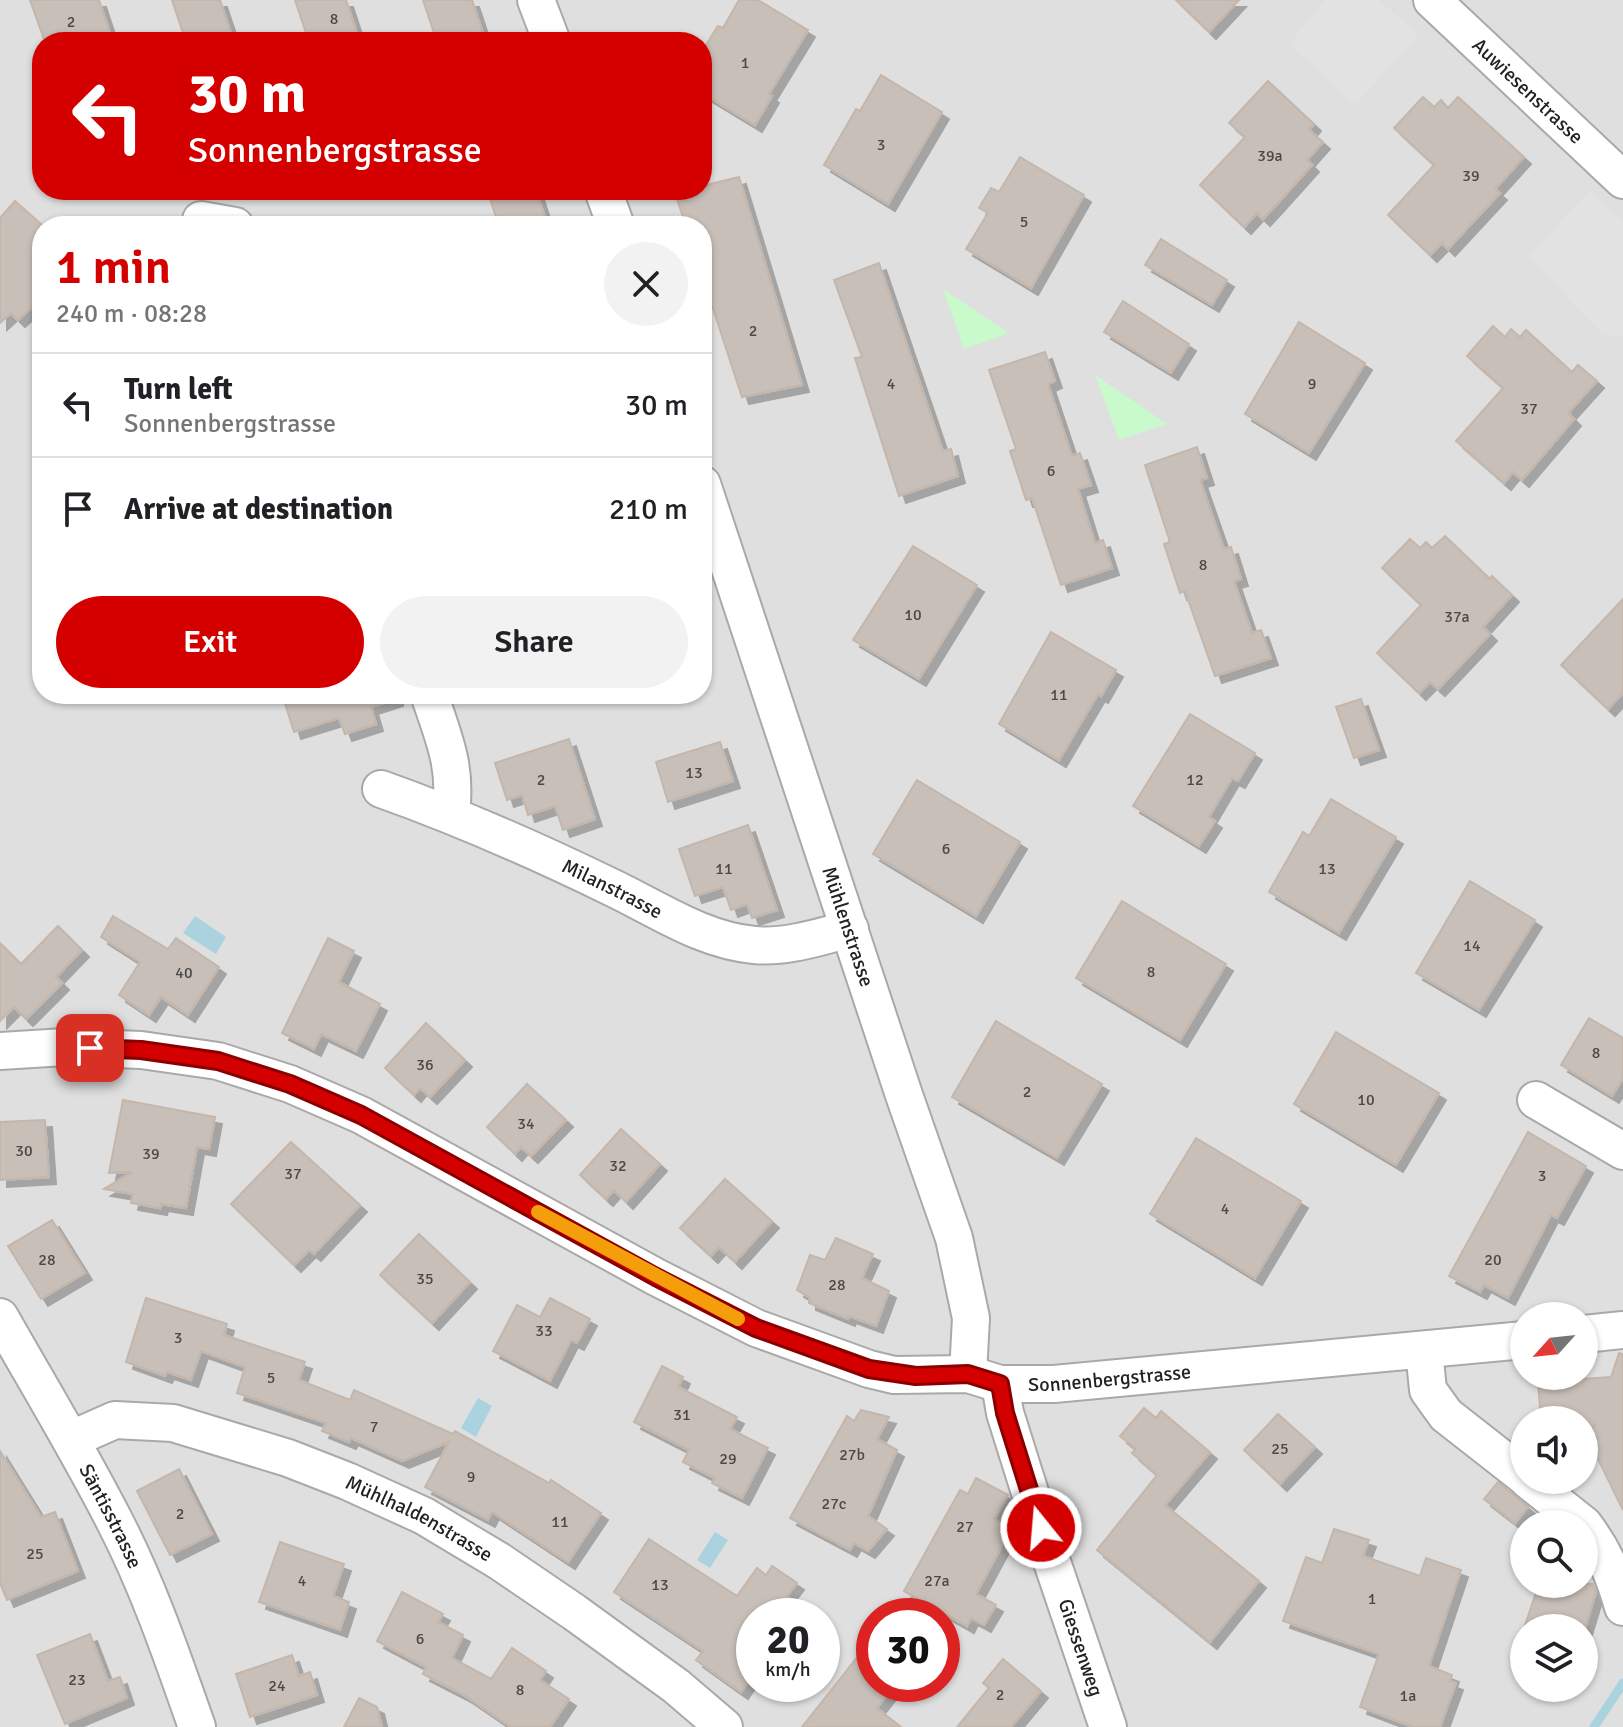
<!DOCTYPE html>
<html lang="en">
<head>
<meta charset="utf-8">
<style>
  :root { --surface:#fff; --page:#f2f2f2; --text:#202124; --muted:#757577; --line:#e0e0e0; --accent:#d40000 }
  body { margin:0; font-family:Signika,sans-serif; background:var(--page); color:var(--text); height:100vh; display:flex; flex-direction:column; font-size:30px; white-space:nowrap }
  * { box-sizing:border-box; margin:0 }
  p { font-size:26px; color:var(--muted) }
  .icon { flex:none; width:44px; height:44px; fill:none; stroke:currentColor; stroke-width:2; stroke-linecap:round; stroke-linejoin:round }
  .map { position:relative; flex:1; overflow:hidden }
  .sheet { position:absolute; left:32px; top:216px; width:680px; height:488px; display:flex; flex-direction:column; background:var(--surface); border-radius:32px; box-shadow:0 2px 6px #0004 }
  .sheet>* { flex:none }
  .banner { position:absolute; left:32px; top:32px; width:680px; height:168px; border-radius:32px; box-shadow:0 2px 6px #0004; background:#d40000; color:#fff; overflow:hidden }
  .needle { width:52px; rotate:243deg }
  .fabs { position:absolute; left:1510px; top:1302px; display:grid; gap:16px }
  .fabs a { display:grid; place-items:center; width:88px; height:88px; border-radius:50%; background:var(--surface); box-shadow:0 2px 6px #0004; font-size:40px }
  .speed { position:absolute; left:736px; top:1598px; display:flex; gap:16px; font-size:40px; font-weight:700; text-align:center }
  .speed>* { display:grid; place-content:center; width:104px; height:104px; border-radius:50%; background:var(--surface); box-shadow:0 2px 6px #0004; line-height:1 }
  .speed small { font-size:20px; font-weight:400 }
  .speed .limit { border:12px solid #d22; background:#fff; color:#111 }
  .pin { position:absolute; display:grid; place-items:center; width:68px; height:68px; color:#fff; margin:-34px; border-radius:16px; box-shadow:0 4px 12px #0006 }
  .me { position:absolute; width:88px; margin:-44px; rotate:343deg; stroke-linejoin:round; filter:drop-shadow(0 0 6px #0008) }
  .turn { display:flex; align-items:center; gap:28px; height:168px; padding:0 24px; font-size:36px }
  .turn .icon { width:104px; height:104px; stroke-width:2.5 }
  .turn b { display:block; font-size:56px; line-height:68px }
  .round { display:grid; place-items:center; flex:none; width:84px; height:84px; border-radius:42px; background:var(--page) }
  .headline { display:flex; align-items:center; justify-content:space-between; height:136px; padding:0 24px }
  h1 { font-size:48px; font-weight:600; line-height:60px; color:var(--accent) }
  .primary-button { display:flex; gap:16px; margin-top:auto; padding:16px 24px }
  .primary-button a { flex:1; height:92px; border-radius:48px; background:var(--accent); color:#fff; font-size:32px; font-weight:600; line-height:92px; text-align:center }
  .primary-button a+a { background:var(--page); color:var(--text) }
  ul { padding:0; list-style:none }
  li { display:flex; align-items:center; gap:24px; height:104px; padding:0 24px; border-top:2px solid var(--line) }
  li div { flex:1 }
  li b { display:block; font-size:30px }
  li em { font-style:normal }
  .map>svg:first-child { display:block }
  .residential { fill:#e0dfdf; fill-rule:evenodd }
  .park { fill:#c8facc }
  .parking { fill:#e2e2e2 }
  .water { fill:#aad3df }
  .lines { fill:none; stroke-linecap:round; stroke-linejoin:round }
  .stream { stroke:#aad3df; stroke-width:9 }
  .building { fill:#c7bfb8; stroke:#c4b6ab; stroke-width:2; filter:url(#shadow) }
  .minor-casing { stroke:#a9a9a9; stroke-width:40 }
  .minor { stroke:#fff; stroke-width:36 }
  .route-casing { stroke:#8a0000; stroke-width:20 }
  .route { stroke:#d40000; stroke-width:14 }
  .slow { stroke:#f59e0b; stroke-width:14 }
  .labels { text-anchor:middle; stroke-width:6; stroke-linejoin:round; paint-order:stroke }
  .number-label { font-size:16px; fill:#4b4948 }
  .street-label { font-size:20px; fill:#222; stroke:#fff }
</style>
</head>
<body>
<div class="map">
<svg width="1623" height="1727" viewBox="0 0 1623 1727">
  <defs>
    <filter id="shadow"><feDropShadow dx="7" dy="7" stdDeviation="0" flood-color="#0004"/></filter>
  </defs>
  <rect width="100%" height="100%" fill="#f2efe9"/>
  <path class="residential" d="M0,0h1623v1727h-1623zM42,42h660v148h-660zM42,226h660v468h-660zM1524,1316h60v60h-60zM1524,1420h60v60h-60zM1524,1524h60v60h-60zM754,1616h68v68h-68zM874,1616h68v68h-68zM1524,1628h60v60h-60z"/>
  <g class="park">
    <path d="M943,289l66,44 -45,16z"/>
    <path d="M1095,375l72,49 -48,16z"/>
  </g>
  <g class="parking">
    <path d="M1325,0h54l40,35 -64,70 -66,-61z"/>
    <path d="M1590,190l33,31v116l-20,-2 -75,-79z"/>
  </g>
  <g class="water">
    <path d="M195,916l31,21 -10,17 -33,-21z"/>
    <path d="M478,1398l14,8 -16,31 -15,-9z"/>
    <path d="M715,1532l13,8 -18,28 -13,-8z"/>
  </g>
  <g class="lines">
    <path class="stream" d="M1594,1727l29,-44"/>
  </g>
  <g class="building">
    <path d="M30,0h69l14,42h-68z"/>
    <path d="M172,0h48l14,42h-48z"/>
    <path d="M295,0h51l14,42h-51z"/>
    <path d="M423,0h49l14,42h-49z"/>
    <path d="M739,0h19l50,30 -39,64 3,2 -17,29 -53,-32v-42l16,-25 5,2z"/>
    <path d="M1176,0h63l-30,32z"/>
    <path d="M881,75l61,37 -54,92 -64,-39 32,-56 4,2z"/>
    <path d="M1268,81l46,43 -5,6 14,12 -16,18 5,5 -36,40 -13,14 -6,-6 -13,14 -44,-42 45,-48 -16,-14z"/>
    <path d="M1423,97l11,10 7,-7 7,8 10,-11 66,60 -29,32 5,4 -52,56 -6,-6 -12,12 -42,-40 46,-50 -40,-37z"/>
    <path d="M1020,157l64,38 -53,93 -65,-39 22,-36 -9,-5 12,-20 8,4z"/>
    <path d="M739,177l63,208 -60,12 -40,-122v-49h-16l-11,-33 27,-3v-4z"/>
    <path d="M487,190h49l11,33h-49z"/>
    <path d="M15,201l27,24v73l-24,22 -7,-7 -11,10v-105z"/>
    <path d="M1161,239l66,41 -15,25 -67,-40z"/>
    <path d="M879,263l64,188 8,-2 7,27 -59,20 -44,-138 7,-1 -28,-77z"/>
    <path d="M1123,301l66,43 -18,29 -67,-41z"/>
    <path d="M1299,322l66,41 -56,90 -64,-39z"/>
    <path d="M1493,326l12,11 6,-8 9,8 6,-7 46,42 6,-7 19,16 -29,32 6,6 -52,61 -9,-8 -9,11 -48,-42 47,-53 -36,-32z"/>
    <path d="M1045,352l10,29 -7,3 24,72 8,-3 11,32 -13,4 17,54 8,-3 9,28 -51,17 -29,-87 -6,2 -16,-49 6,-2 -27,-79z"/>
    <path d="M1197,447l10,31 -7,2 24,69 7,-2 10,32 -7,2 18,52 9,-3 10,28 -56,18 -30,-85 -5,2 -16,-49 6,-2 -25,-77z"/>
    <path d="M1445,536l45,43 2,-3 20,19 -29,32 7,7 -52,55 -8,-7 -11,11 -42,-40 44,-48 -39,-37 28,-29 10,9 6,-6 6,6z"/>
    <path d="M913,546l64,39 -58,94 -66,-39z"/>
    <path d="M1623,599v94l-15,16 -47,-44z"/>
    <path d="M1051,632l65,38 -15,26 -3,-2 -39,66 -60,-36z"/>
    <path d="M282,694h114v5l-25,8 5,17 -31,10 -6,-16 -45,14z"/>
    <path d="M1361,699l18,51 -25,8 -18,-51z"/>
    <path d="M1190,714l65,39 -17,28 -6,-3 -23,39 6,4 -16,25 -66,-40z"/>
    <path d="M569,739l26,80 -32,11 -8,-24 -27,9 -6,-20 -15,5 -12,-37z"/>
    <path d="M720,742l13,39 -65,21 -12,-40z"/>
    <path d="M917,780l103,62 -44,74 -103,-62z"/>
    <path d="M1331,799l65,38 -57,96 -70,-41 34,-60 6,4z"/>
    <path d="M748,825l29,85 -25,8 -5,-14 -16,6 -8,-23 -28,9 -16,-47z"/>
    <path d="M1470,881l65,39 -56,90 -63,-37z"/>
    <path d="M1122,901l104,63 -46,76 -104,-62z"/>
    <path d="M113,916l55,33 8,-11 43,29 -31,48 -27,-18 -12,18 -30,-20 21,-33 -39,-25z"/>
    <path d="M58,926l24,24 -26,27 6,6 -36,36 -12,-12 -14,14v-78l21,21z"/>
    <path d="M328,938l26,13 -15,31 41,22 -24,47 -35,-17 -7,15 -32,-16z"/>
    <path d="M1589,1018l34,20v40l-11,18 -51,-31z"/>
    <path d="M996,1021l106,63 -45,74 -105,-61z"/>
    <path d="M426,1023l39,37 -35,37 -10,-9 -6,7 -29,-27z"/>
    <path d="M1336,1032l103,61 -43,72 -102,-61z"/>
    <path d="M527,1084l39,36 -35,36 -10,-9 -6,7 -28,-27z"/>
    <path d="M123,1100l92,17 -6,32 -12,-2 -11,61 -25,-4 -1,4 -29,-5 2,-9 -29,-5 28,-17 -23,1z"/>
    <path d="M45,1120l4,57 -49,3v-58z"/>
    <path d="M621,1129l39,35 -34,38 -12,-12 -8,9 -26,-24z"/>
    <path d="M1528,1132l58,34 -29,52 -6,-3 -43,83 -24,-13 -4,7 -31,-16z"/>
    <path d="M1196,1138l105,63 -46,77 -105,-64z"/>
    <path d="M291,1142l69,63 -46,49 -5,-4 -15,15 -63,-61z"/>
    <path d="M725,1179l47,42 -37,41 -16,-15 -8,9 -31,-28z"/>
    <path d="M52,1220l33,53 -44,26 -33,-53z"/>
    <path d="M419,1234l51,48 -38,41 -52,-48z"/>
    <path d="M836,1238l37,16 -11,24 27,13 -13,35 -27,-10 -1,3 -39,-16v-6l-12,-7 13,-35 15,5z"/>
    <path d="M146,1298l81,26 -3,11 81,27 -6,18 51,20 4,-10 99,44 2,-3 94,52 2,-3 50,33 -33,49 -76,-50 -4,8 -63,-33 24,-45 -47,19 -51,-23 -2,4 -27,-11 4,-8 -89,-30 8,-26 -44,-16 -10,29 -24,-8 -2,4 -39,-14z"/>
    <path d="M550,1298l40,21 -13,24 -6,-3 -21,41 -57,-30 24,-46 23,12z"/>
    <path d="M1619,1353l4,1v156l-34,-69 6,-17 -9,11 -2,-15h-43l-3,-38 73,-5z"/>
    <path d="M662,1366l21,11 -5,10 59,30 -7,12 38,19 -26,50 -30,-15 3,-5 -32,-16 6,-12 -55,-28z"/>
    <path d="M1144,1408l12,10 5,-7 49,41 -45,53 94,76 -49,61 -113,-92 60,-75 -25,-22 4,-4 -16,-13z"/>
    <path d="M861,1410l28,7 -12,22 20,11 -29,66 19,13 -19,22 -14,-8 -4,7 -60,-32 57,-102 7,5z"/>
    <path d="M1278,1414l37,33 -35,37 -36,-34z"/>
    <path d="M0,1451l41,66 14,-5 23,59 -71,29 -7,-17z"/>
    <path d="M179,1469l33,65 -42,21 -33,-64z"/>
    <path d="M976,1478l32,17 -14,24 17,10 -35,65 20,11 -12,20 -13,-7 -4,8 -63,-35 56,-101 8,4z"/>
    <path d="M1498,1482l30,25 -13,16 -31,-24z"/>
    <path d="M1334,1529l35,11 -6,16 57,20 6,-18 35,12 -32,96 23,9 -2,6 6,2 -16,44h-27l-53,-20 19,-53 -96,-33 23,-64 16,6z"/>
    <path d="M649,1539l88,57 20,-28 9,7 6,-9 25,17 -10,13 5,4 -12,16h-26v57l-13,19 -45,-32 7,-9 -89,-59z"/>
    <path d="M280,1542l64,22 -11,32 16,6 -9,28 -81,-28z"/>
    <path d="M1539,1584h54l3,8 -11,36h-61z"/>
    <path d="M402,1592l41,22 -5,8 25,13 -11,23 39,21 21,-31 34,23 -6,9 29,19 -19,28h-39l-47,-32 -41,-21 3,-7 -49,-26z"/>
    <path d="M90,1634l18,47 12,-4 7,21 -62,26 -28,-69z"/>
    <path d="M874,1636v48h22l-19,24 24,19h-99z"/>
    <path d="M292,1655l7,21 11,-4 7,23 -67,22 -14,-43z"/>
    <path d="M1003,1659l38,32 -30,36h-54l32,-39 -6,-5z"/>
    <path d="M359,1698l18,9 5,20h-38z"/>
  </g>
  <g class="lines">
    <g class="minor-casing">
      <g id="minor">
        <path d="M536,0l16,42"/>
        <path id="s1" d="M1432,0l191,180"/>
        <path d="M603,190l13,36"/>
        <path d="M201,220l34,6"/>
        <path id="s2" d="M702,484l202,611 50,143 17,80 -3,56"/>
        <path d="M429,694c15,45 28,72 22,120"/>
        <path id="s3" d="M381,789c79,28 156,62 232,99 46,22 89,52 141,57 32,3 65,-8 96,-16"/>
        <path id="s4" d="M0,1051l65,-4 76,3 77,11 72,23 71,31 295,162 100,51 113,41 25,6 74,-1 32,10h54l470,-44"/>
        <path d="M1536,1100l87,51"/>
        <path id="s5" d="M0,1317c39,69 80,136 116,207 33,64 57,135 81,203"/>
        <path d="M1584,1334l39,-4"/>
        <path d="M1424,1350l4,40 18,25 78,61"/>
        <path id="s6" d="M1000,1384l5,29 45,143 58,171"/>
        <path id="s7" d="M72,1439l43,-19 58,3 115,35 59,23 77,35 75,45 75,51 102,74 48,41"/>
        <path d="M1528,1480l55,44"/>
        <path d="M1584,1525c20,26 30,50 39,82"/>
      </g>
    </g>
    <use href="#minor" class="minor"/>
  </g>
  <g class="lines">
    <g class="route-casing">
      <path id="route" d="M90,1048l51,2 77,11 72,23 71,31 295,162 100,51 113,41 47,7 52,-2 32,10 5,29 36,115"/>
    </g>
    <use href="#route" class="route"/>
    <path class="slow" d="M538,1212l200,107"/>
  </g>
  <g class="labels">
    <g class="number-label">
      <text x="334" y="24">8</text>
      <text x="71" y="27">2</text>
      <text x="745" y="68">1</text>
      <text x="881" y="150">3</text>
      <text x="1270" y="161">39a</text>
      <text x="1471" y="181">39</text>
      <text x="1024" y="227">5</text>
      <text x="753" y="336">2</text>
      <text x="891" y="389">4</text>
      <text x="1312" y="389">9</text>
      <text x="1529" y="414">37</text>
      <text x="1051" y="476">6</text>
      <text x="1203" y="570">8</text>
      <text x="913" y="620">10</text>
      <text x="1457" y="622">37a</text>
      <text x="1059" y="700">11</text>
      <text x="694" y="778">13</text>
      <text x="541" y="785">2</text>
      <text x="1195" y="785">12</text>
      <text x="946" y="854">6</text>
      <text x="724" y="874">11</text>
      <text x="1327" y="874">13</text>
      <text x="1472" y="951">14</text>
      <text x="1151" y="977">8</text>
      <text x="184" y="978">40</text>
      <text x="1596" y="1058">8</text>
      <text x="425" y="1070">36</text>
      <text x="1027" y="1097">2</text>
      <text x="1366" y="1105">10</text>
      <text x="526" y="1129">34</text>
      <text x="24" y="1156">30</text>
      <text x="151" y="1159">39</text>
      <text x="618" y="1171">32</text>
      <text x="293" y="1179">37</text>
      <text x="1542" y="1181">3</text>
      <text x="1225" y="1214">4</text>
      <text x="47" y="1265">28</text>
      <text x="1493" y="1265">20</text>
      <text x="425" y="1284">35</text>
      <text x="837" y="1290">28</text>
      <text x="544" y="1336">33</text>
      <text x="178" y="1343">3</text>
      <text x="271" y="1383">5</text>
      <text x="682" y="1420">31</text>
      <text x="374" y="1432">7</text>
      <text x="1280" y="1454">25</text>
      <text x="852" y="1460">27b</text>
      <text x="728" y="1464">29</text>
      <text x="471" y="1482">9</text>
      <text x="834" y="1509">27c</text>
      <text x="180" y="1519">2</text>
      <text x="560" y="1527">11</text>
      <text x="965" y="1532">27</text>
      <text x="35" y="1559">25</text>
      <text x="302" y="1586">4</text>
      <text x="937" y="1586">27a</text>
      <text x="660" y="1590">13</text>
      <text x="1372" y="1604">1</text>
      <text x="420" y="1644">6</text>
      <text x="77" y="1685">23</text>
      <text x="277" y="1691">24</text>
      <text x="520" y="1695">8</text>
      <text x="1000" y="1700">2</text>
      <text x="1408" y="1701">1a</text>
    </g>
    <g class="street-label">
      <text dy="7" stroke="none"><textPath href="#s1" startOffset="132">Auwiesenstrasse</textPath></text>
      <text dy="7" stroke="none"><textPath href="#s3" startOffset="252">Milanstrasse</textPath></text>
      <text dy="7" stroke="none"><textPath href="#s2" startOffset="466">Mühlenstrasse</textPath></text>
      <text dy="7" stroke="none"><textPath href="#s4" startOffset="1184">Sonnenbergstrasse</textPath></text>
      <text dy="7" stroke="none"><textPath href="#s5" startOffset="228">Säntisstrasse</textPath></text>
      <text dy="7" stroke="none"><textPath href="#s7" startOffset="370">Mühlhaldenstrasse</textPath></text>
      <text dy="7" stroke="none"><textPath href="#s6" startOffset="276">Giessenweg</textPath></text>
    </g>
  </g>
</svg>
<div class="fabs">
<a><svg class="needle" viewBox="-14 -14 28 28"><path d="M0-13l5 13h-10z" fill="#e53935"/><path d="M0 13l5-13h-10z" fill="#757577"/></svg></a>
<a><svg class="icon" aria-label="sound" viewBox="0 0 24 24"><path d="M4 9h4l5-4v14l-5-4H4zM17 9q2 3 0 6"/></svg></a>
<a><svg class="icon" aria-label="search" viewBox="0 0 24 24"><circle cx="10" cy="10" r="6"/><path d="M15 15l6 6"/></svg></a>
<a><svg class="icon" aria-label="layers" viewBox="0 0 24 24"><path d="M12 4l9 5-9 5-9-5zM3 14l9 5 9-5"/></svg></a>
</div>
<div class="speed"><div>20<small>km/h</small></div><div class="limit">30</div></div>
<div class="pin" style="left:90px;top:1048px;background:#d93025"><svg class="icon" aria-label="arrive" viewBox="0 0 24 24"><path d="M6 21V4h12l-3 4 3 4H6"/></svg></div>
<svg class="me" style="left:1041px;top:1528px" viewBox="-20 -20 40 40"><circle r="17" fill="#d40000" stroke="#fff" stroke-width="3"/><path d="M0-11L8 9 0 5-8 9z" fill="#fff"/></svg>
<div class="banner">
<div class="turn"><svg class="icon" aria-label="left" viewBox="0 0 24 24"><path d="M17 20v-9H6M10 6l-5 5 5 5"/></svg><div><b>30 m</b>Sonnenbergstrasse</div></div>
</div>
<section class="sheet">
<div class="headline"><div><h1>1 min</h1><p>240 m · 08:28</p></div><a class="round"><svg class="icon" aria-label="close" viewBox="0 0 24 24"><path d="M6 6l12 12M18 6L6 18"/></svg></a></div>
<ul>
<li><svg class="icon" aria-label="left" viewBox="0 0 24 24"><path d="M17 20v-9H6M10 6l-5 5 5 5"/></svg><div><b>Turn left</b><p>Sonnenbergstrasse</p></div><em>30 m</em></li>
<li><svg class="icon" aria-label="arrive" viewBox="0 0 24 24"><path d="M6 21V4h12l-3 4 3 4H6"/></svg><div><b>Arrive at destination</b></div><em>210 m</em></li>
</ul>
<div class="primary-button"><a>Exit</a><a>Share</a></div>
</section>
</div>
</body>
</html>
